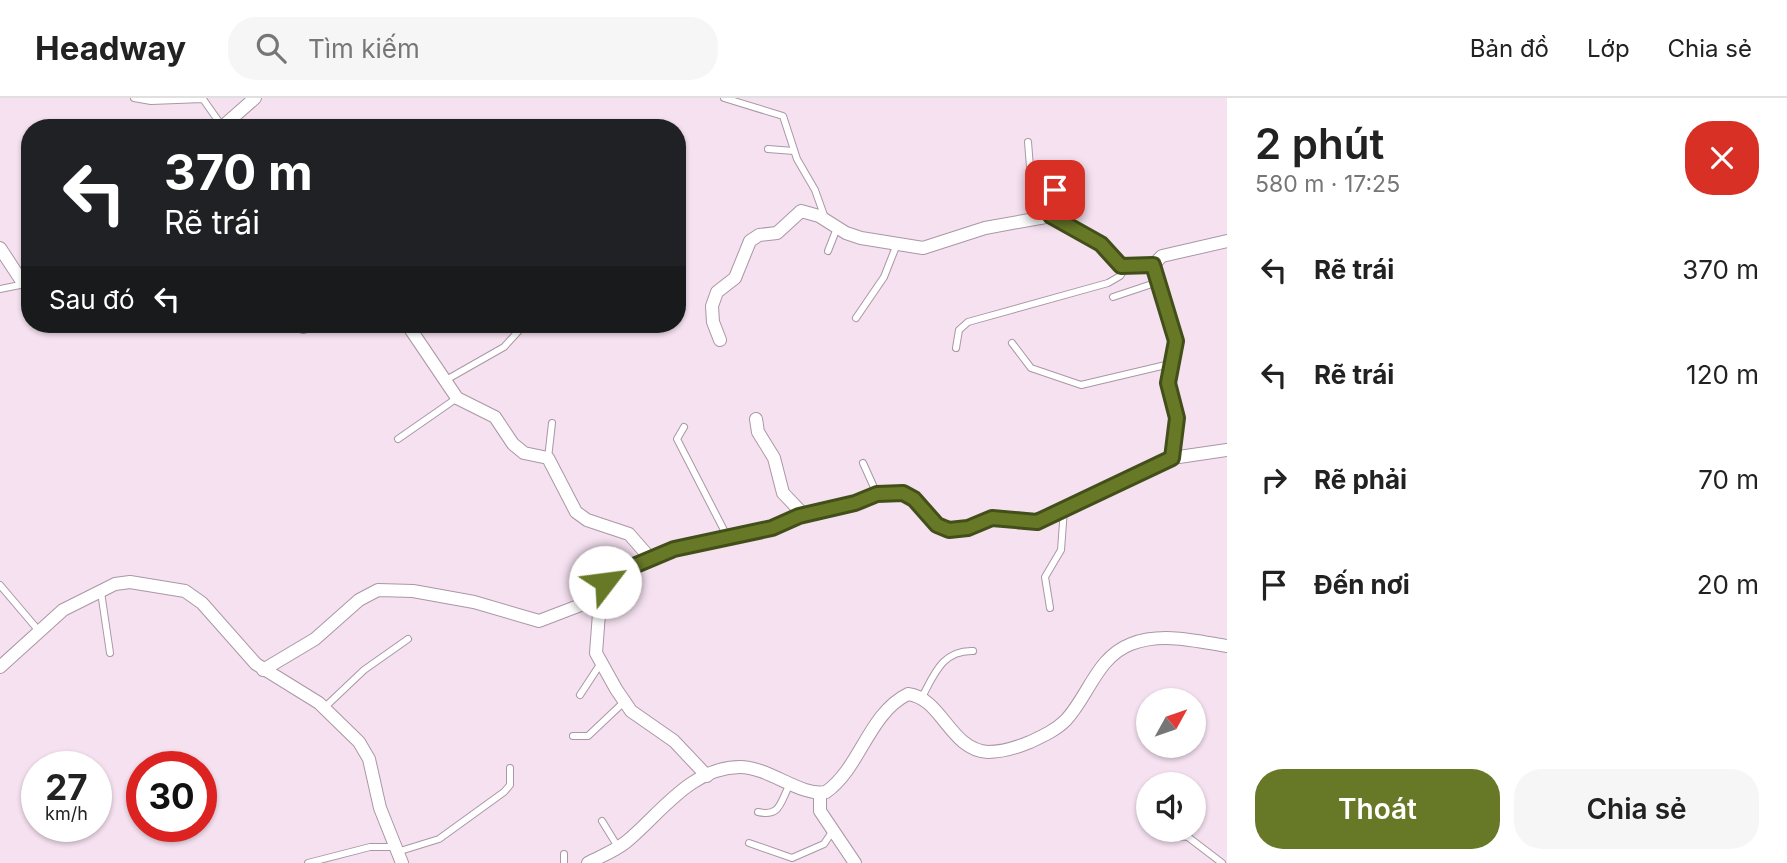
<!DOCTYPE html>
<html lang="vi">
<head>
<meta charset="utf-8">
<style>
  :root { --surface:#fff; --page:#f6f6f6; --text:#222; --muted:#767676; --line:#e0e0e0; --accent:#677927 }
  body { margin:0; font-family:Inter,sans-serif; background:var(--page); color:var(--text); height:100vh; display:flex; flex-direction:column; font-size:26px; white-space:nowrap }
  * { box-sizing:border-box; margin:0 }
  p { font-size:23px; color:var(--muted) }
  .icon { flex:none; width:38px; height:38px; fill:none; stroke:currentColor; stroke-width:2; stroke-linecap:round; stroke-linejoin:round }
  .map { position:relative; flex:1; overflow:hidden }
  .details { display:flex; flex-direction:column; background:var(--surface); width:560px }
  .details>* { flex:none }
  .guide { position:absolute; left:21px; top:21px; width:665px; height:214px; border-radius:28px; box-shadow:0 2px 5px #0004; background:#202124; color:#fff; overflow:hidden }
  .needle { width:46px; rotate:50deg }
  .fabs { position:absolute; left:1136px; top:590px; display:grid; gap:14px }
  .fabs a { display:grid; place-items:center; width:70px; height:70px; border-radius:50%; background:var(--surface); box-shadow:0 2px 5px #0004; font-size:35px }
  .speed { position:absolute; left:21px; top:653px; display:flex; gap:14px; font-size:35px; font-weight:700; text-align:center }
  .speed>* { display:grid; place-content:center; width:91px; height:91px; border-radius:50%; background:var(--surface); box-shadow:0 2px 5px #0004; line-height:1 }
  .speed small { font-size:18px; font-weight:400 }
  .speed .limit { border:10px solid #d22; background:#fff; color:#111 }
  .pin { position:absolute; display:grid; place-items:center; width:60px; height:60px; color:#fff; margin:-30px; border-radius:14px; box-shadow:0 4px 10px #0006 }
  .me { position:absolute; width:77px; margin:-38px; rotate:60deg; stroke-linejoin:round; filter:drop-shadow(0 0 5px #0008) }
  .turn { display:flex; align-items:center; gap:24px; height:147px; padding:0 28px; font-size:32px }
  .turn .icon { width:91px; height:91px; stroke-width:2.5 }
  .turn b { display:block; font-size:49px; line-height:60px }
  .then { display:flex; align-items:center; height:66px; padding:0 28px; background:#0003; gap:14px; font-size:26px }
  .round { display:grid; place-items:center; flex:none; width:74px; height:74px; border-radius:28px; background:var(--page) }
  .headline { display:flex; align-items:center; justify-content:space-between; height:119px; padding:0 28px }
  h1 { font-size:42px; font-weight:600; line-height:52px }
  .button { display:flex; gap:14px; margin-top:auto; padding:14px 28px }
  .button a { flex:1; height:80px; border-radius:28px; background:var(--accent); color:#fff; font-size:28px; font-weight:600; line-height:80px; text-align:center }
  .button a+a { background:var(--page); color:var(--text) }
  ul { padding:0; list-style:none }
  li { display:flex; align-items:center; gap:21px; height:105px; padding:0 28px }
  li div { flex:1 }
  li b { display:block; font-size:26px }
  li em { font-style:normal }
  header { display:flex; align-items:center; gap:42px; box-sizing:border-box; height:98px; padding:0 35px; background:var(--surface); border-bottom:2px solid var(--line) }
  header strong { font-size:33px }
  nav { display:flex; gap:38px; margin-inline-start:auto; font-size:24px }
  .search { width:490px; height:63px; background:var(--page); display:flex; align-items:center; gap:18px; box-sizing:border-box; padding:0 24px; border-radius:28px; color:var(--muted); font-size:26px }
  main { display:flex; flex:1; min-height:0 }
  .map>svg:first-child { display:block }
  .lines { fill:none; stroke-linecap:round; stroke-linejoin:round }
  .lane-casing { stroke:#aa97a5; stroke-width:8 }
  .street-casing { stroke:#aa97a5; stroke-width:14 }
  .lane { stroke:#fff; stroke-width:6 }
  .street { stroke:#fff; stroke-width:12 }
  .route-casing { stroke:#434f19; stroke-width:18 }
  .route { stroke:#677927; stroke-width:12 }
</style>
</head>
<body>
<header>
<strong>Headway</strong>
<div class="search"><svg class="icon" aria-label="search" viewBox="0 0 24 24"><circle cx="10" cy="10" r="6"/><path d="M15 15l6 6"/></svg>Tìm kiếm</div>
<nav><a>Bản đồ</a><a>Lớp</a><a>Chia sẻ</a></nav>
</header>
<main>
<div class="map">
<svg width="1227" height="765" viewBox="0 0 1227 765">
  <rect width="100%" height="100%" fill="#f5e1f0"/>
  <g class="lines">
    <g class="lane-casing">
      <g id="lane">
        <path d="M134,0l17,3 52,-2 19,27"/>
        <path d="M724,0l59,18 14,43 18,31 10,28"/>
        <path d="M1028,44l2,25 21,49"/>
        <path d="M768,51l26,2"/>
        <path d="M1042,98l27,-12"/>
        <path d="M828,153l9,-23"/>
        <path d="M0,191l25,-5"/>
        <path d="M1113,199l45,-15"/>
        <path d="M856,220l28,-41 13,-33"/>
        <path d="M1012,245l19,25 50,17 89,-21"/>
        <path d="M956,250l3,-18 9,-8 140,-39 12,-7 6,-9"/>
        <path d="M446,282l58,-33 21,-23"/>
        <path d="M684,329l-7,12 50,97"/>
        <path d="M398,341l59,-41"/>
        <path d="M548,360l4,-35"/>
        <path d="M863,365l14,31"/>
        <path d="M0,487l39,46"/>
        <path d="M101,494l9,61"/>
        <path d="M1050,510l-5,-31 16,-27 3,-41"/>
        <path d="M580,597l21,-32"/>
        <path d="M921,601c13,-24 21,-49 52,-48"/>
        <path d="M325,609l39,-37 44,-31"/>
        <path d="M573,638h15l36,-34"/>
        <path d="M758,714c23,5 22,-10 32,-28"/>
        <path d="M602,723l16,26"/>
        <path d="M1159,732l10,5 19,2 34,26"/>
        <path d="M749,745l43,15 32,-14 8,-12"/>
        <path d="M397,754l42,-13 65,-47 6,-7v-17"/>
        <path d="M564,756v9"/>
        <path d="M308,765l62,-16h25"/>
      </g>
    </g>
    <g class="street-casing">
      <g id="street">
        <path d="M221,30l34,-30"/>
        <path d="M0,150l21,32 9,5"/>
        <path d="M295,226l8,3 10,-3"/>
        <path d="M407,226l50,74 38,19 18,27 11,9 24,5 28,54 11,8 42,14 21,24"/>
        <path d="M720,242l-7,-18 -1,-16 5,-14 18,-14 15,-37 9,-6 18,-2 24,-22 18,5 27,17 15,5 62,10 62,-20 66,-12 50,28 20,22 32,-1"/>
        <path d="M756,321l2,13 16,26 9,35 21,22"/>
        <path d="M1172,360l5,-40 -9,-35 8,-42 -23,-76 9,-9 65,-15"/>
        <path d="M0,569l63,-57 52,-26 15,-2 55,9 17,12 54,61 63,39 40,39 10,17 11,49 22,55"/>
        <path d="M263,572l52,-31 44,-39 19,-10 35,1 61,11 65,19 60,-23"/>
        <path d="M707,678l-33,-35 -43,-30 -15,-22 -20,-36 5,-66 16,-14 57,-24 98,-20 27,-13 56,-13 22,-9 26,-1 11,6 23,26 12,5 19,-2 24,-10 39,5 141,-65 55,-8"/>
        <path d="M820,695v18l35,52"/>
        <path d="M588,765c13,-7 27,-12 38,-21 34,-28 65,-75 114,-75 29,0 61,30 86,25 35,-25 42,-78 82,-98 34,4 42,56 80,58 13,0 30,-5 42,-10 13,-6 26,-12 36,-22 23,-25 31,-63 65,-76 31,-12 65,-3 96,2"/>
      </g>
    </g>
    <use href="#lane" class="lane"/>
    <use href="#street" class="street"/>
  </g>
  <g class="lines">
    <g class="route-casing">
      <path id="route" d="M605,484l12,-9 57,-24 98,-21 27,-12 56,-13 22,-9 26,-1 11,6 23,26 12,5 19,-2 24,-10 45,4 135,-64 5,-40 -9,-35 8,-42 -23,-76 -32,1 -20,-22 -50,-28 -9,-20 13,-6"/>
    </g>
    <use href="#route" class="route"/>
  </g>
</svg>
<div class="fabs">
<a><svg class="needle" viewBox="-14 -14 28 28"><path d="M0-13l5 13h-10z" fill="#e53935"/><path d="M0 13l5-13h-10z" fill="#767676"/></svg></a>
<a><svg class="icon" aria-label="sound" viewBox="0 0 24 24"><path d="M4 9h4l5-4v14l-5-4H4zM17 9q2 3 0 6"/></svg></a>
</div>
<div class="speed"><div>27<small>km/h</small></div><div class="limit">30</div></div>
<div class="pin" style="left:1055px;top:92px;background:#d93025"><svg class="icon" aria-label="arrive" viewBox="0 0 24 24"><path d="M6 21V4h12l-3 4 3 4H6"/></svg></div>
<svg class="me" style="left:605px;top:484px" viewBox="-20 -20 40 40"><circle r="19" fill="#fff"/><path d="M0-13L10 11 0 6-10 11z" fill="#677927"/></svg>
<div class="guide">
<div class="turn"><svg class="icon" aria-label="left" viewBox="0 0 24 24"><path d="M17 20v-9H6M10 6l-5 5 5 5"/></svg><div><b>370 m</b>Rẽ trái</div></div>
<div class="then">Sau đó<svg class="icon" aria-label="left" viewBox="0 0 24 24"><path d="M17 20v-9H6M10 6l-5 5 5 5"/></svg></div>
</div>
</div>
<section class="details">
<div class="headline"><div><h1>2 phút</h1><p>580 m · 17:25</p></div><a class="round" style="background:#d93025;color:#fff"><svg class="icon" aria-label="close" viewBox="0 0 24 24"><path d="M6 6l12 12M18 6L6 18"/></svg></a></div>
<ul>
<li><svg class="icon" aria-label="left" viewBox="0 0 24 24"><path d="M17 20v-9H6M10 6l-5 5 5 5"/></svg><div><b>Rẽ trái</b></div><em>370 m</em></li>
<li><svg class="icon" aria-label="left" viewBox="0 0 24 24"><path d="M17 20v-9H6M10 6l-5 5 5 5"/></svg><div><b>Rẽ trái</b></div><em>120 m</em></li>
<li><svg class="icon" aria-label="right" viewBox="0 0 24 24"><path d="M7 20v-9h11M14 6l5 5-5 5"/></svg><div><b>Rẽ phải</b></div><em>70 m</em></li>
<li><svg class="icon" aria-label="arrive" viewBox="0 0 24 24"><path d="M6 21V4h12l-3 4 3 4H6"/></svg><div><b>Đến nơi</b></div><em>20 m</em></li>
</ul>
<div class="button"><a>Thoát</a><a>Chia sẻ</a></div>
</section>
</main>
</body>
</html>
